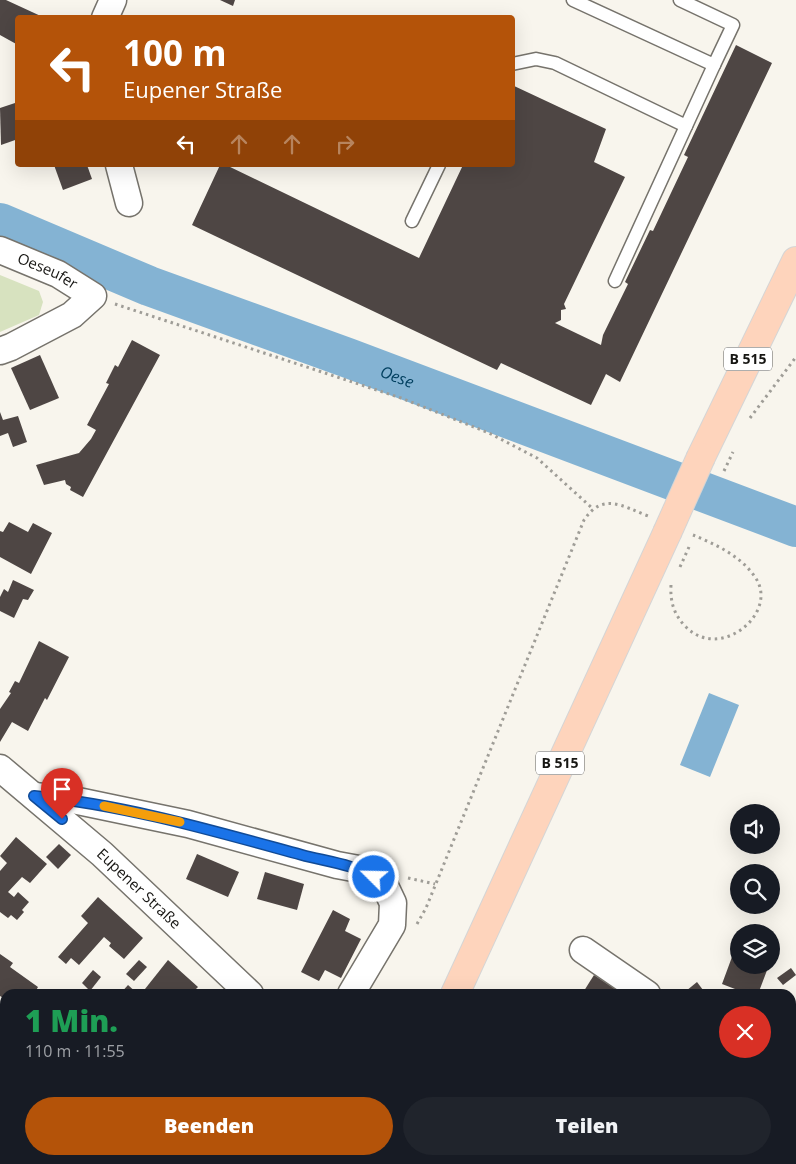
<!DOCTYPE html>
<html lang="de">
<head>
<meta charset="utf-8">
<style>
  :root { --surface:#171b24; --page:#20242c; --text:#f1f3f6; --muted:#9ea1a6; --accent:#b45309 }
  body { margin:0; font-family:"Open Sans",sans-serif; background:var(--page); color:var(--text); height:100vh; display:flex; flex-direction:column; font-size:19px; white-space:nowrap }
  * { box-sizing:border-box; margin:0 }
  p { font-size:16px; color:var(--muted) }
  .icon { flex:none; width:28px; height:28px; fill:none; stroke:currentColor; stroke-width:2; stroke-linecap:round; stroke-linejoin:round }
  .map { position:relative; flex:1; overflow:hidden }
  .drawer { position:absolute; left:0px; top:989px; width:796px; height:176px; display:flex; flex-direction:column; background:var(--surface); border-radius:15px 15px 0 0; box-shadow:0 5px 20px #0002 }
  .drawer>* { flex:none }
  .top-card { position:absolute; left:15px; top:15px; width:500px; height:152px; border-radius:5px; box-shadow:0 5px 20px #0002; background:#b45309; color:#fff; overflow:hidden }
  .fabs { position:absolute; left:730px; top:804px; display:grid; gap:10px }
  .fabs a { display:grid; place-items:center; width:50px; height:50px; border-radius:50%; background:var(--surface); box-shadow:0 5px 20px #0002; font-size:25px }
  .pin { position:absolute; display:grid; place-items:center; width:42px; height:42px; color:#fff; margin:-51px -21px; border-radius:50% 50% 50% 0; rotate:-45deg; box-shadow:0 0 5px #0007 }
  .pin .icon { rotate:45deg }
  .me { position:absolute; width:55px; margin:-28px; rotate:293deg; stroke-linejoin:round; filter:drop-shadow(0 0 4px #0008) }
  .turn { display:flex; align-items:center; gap:18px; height:105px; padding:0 25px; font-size:22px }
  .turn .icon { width:65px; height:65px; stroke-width:2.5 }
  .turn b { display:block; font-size:35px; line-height:42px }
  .lanes { display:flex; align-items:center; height:48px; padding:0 25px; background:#0003; justify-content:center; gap:25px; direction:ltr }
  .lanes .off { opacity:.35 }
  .round { display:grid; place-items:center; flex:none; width:52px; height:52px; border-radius:26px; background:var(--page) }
  .headline { display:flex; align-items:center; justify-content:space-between; height:85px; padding:0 25px }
  h1 { font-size:30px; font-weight:800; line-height:38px; color:#1e9e55 }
  .cta { display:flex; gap:10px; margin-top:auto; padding:10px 25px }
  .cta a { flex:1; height:58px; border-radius:30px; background:var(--accent); color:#fff; font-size:20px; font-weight:800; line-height:58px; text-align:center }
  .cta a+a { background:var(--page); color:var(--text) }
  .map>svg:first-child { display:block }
  .green { fill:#d7e2bf }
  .water { fill:#84b3d3 }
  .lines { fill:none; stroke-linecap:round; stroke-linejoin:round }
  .river { stroke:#84b3d3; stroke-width:40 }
  .building { fill:#4e4644 }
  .lane-casing { stroke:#76736c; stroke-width:15 }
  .street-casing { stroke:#76736c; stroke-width:29 }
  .primary-casing { stroke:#d5d5d5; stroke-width:30 }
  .path { stroke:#9f9d97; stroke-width:3; stroke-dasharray:2.5 4; stroke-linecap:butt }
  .lane { stroke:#fff; stroke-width:12 }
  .street { stroke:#fff; stroke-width:26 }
  .primary { stroke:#fed4bc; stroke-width:28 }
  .primary-bridge-casing { stroke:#d5d5d5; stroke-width:30; stroke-linecap:butt }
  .path-bridge { stroke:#9f9d97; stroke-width:3; stroke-dasharray:2.5 4; stroke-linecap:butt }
  .primary-bridge { stroke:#fed4bc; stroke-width:28 }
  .route-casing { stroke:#114b97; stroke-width:12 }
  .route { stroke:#1a73e8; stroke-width:9 }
  .slow { stroke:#f59e0b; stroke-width:9 }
  .labels { text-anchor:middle; stroke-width:5; stroke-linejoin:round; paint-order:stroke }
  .shield { fill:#fff; stroke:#5d5c5a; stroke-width:1 }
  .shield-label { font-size:14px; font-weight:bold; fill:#171613 }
  .street-label { font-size:15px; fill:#171613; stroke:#fff }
  .water-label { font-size:16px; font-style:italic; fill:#024060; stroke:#fff }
</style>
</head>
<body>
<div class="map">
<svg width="796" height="1164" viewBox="0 0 796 1164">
  <rect width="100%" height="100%" fill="#f8f5ed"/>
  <path class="green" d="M0,275l39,16 4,11 -4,13 -39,17z"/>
  <path class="water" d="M709,693l30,12 -29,72 -30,-12z"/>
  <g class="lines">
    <path class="river" id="s1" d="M0,223l149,63 199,72 448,169"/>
  </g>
  <g class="building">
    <path d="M0,0h6l39,18h-27v27l-18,-10z"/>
    <path d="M220,0h15l-2,6z"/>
    <path d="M736,45l36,18 -152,319 -14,-8 -15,31 -90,-42 -4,7 -305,-145 28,-60h6l193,93 44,-93h49v-80l94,44 -12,33 31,15 -61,127 2,5 -5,1v10l-6,3 46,22 2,-10 25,-51 -3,-2 25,-52 3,1 35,-74 -4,-2z"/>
    <path d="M15,103l3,7v29l-17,6 -1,-37z"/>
    <path d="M54,165h33l5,14 -29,11z"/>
    <path d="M132,340l28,15 -77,142 -13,-7 1,-3 -5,-3 -1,-4 -21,5 -8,-20 43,-12 12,-14 5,-9 -9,-5 22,-41 -3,-1 9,-18 3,2z"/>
    <path d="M40,355l19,43 -29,12 -19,-42z"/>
    <path d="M0,412l3,8 15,-4 9,26 -14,5 -5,-14 -8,3z"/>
    <path d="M9,522l19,10 5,-9 19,10 -21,41 -31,-17v-26l3,1z"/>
    <path d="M13,580l21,10 -6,10 -5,-1 -9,19 -14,-7v-14l4,-8 4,3z"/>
    <path d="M39,641l30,16 -22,43 -2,-2 -17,33 -16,-9 -12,20v-33l11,-16 -2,-1 6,-11 4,2z"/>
    <path d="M16,837l31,27 -17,19 -8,-6 -14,15 6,5 4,-5 11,10 -7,8 2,2 -7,8 -6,-5 -3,3 -8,-6v-41l7,-8 -7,-7z"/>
    <path d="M59,844l12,11 -13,14 -12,-12z"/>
    <path d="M197,854l42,18 -11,25 -42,-18z"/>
    <path d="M265,872l39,12 -7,26 -40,-11z"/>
    <path d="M98,897l45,41 -19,21 -15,-13 2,-3 -7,-6 -25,28 -8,-7 -5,6 -8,-7 30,-34 -7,-7z"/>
    <path d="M333,910l17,9 -5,12 16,8 -20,39 -16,-8 -6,11 -18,-9z"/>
    <path d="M739,938v27h30l-11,29h-10l-26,-10z"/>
    <path d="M0,954l13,9 -3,4 28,20 -4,7h-29v5l-5,-3z"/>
    <path d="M139,960l8,7 -13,14 -8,-7z"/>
    <path d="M168,960l30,27 -7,7h-50z"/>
    <path d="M791,968l5,7 -13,10 -6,-7z"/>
    <path d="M93,970l8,7 -11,14 -8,-8z"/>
    <path d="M594,975l29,19h-41z"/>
    <path d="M697,982l9,12h-18l-2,-3z"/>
    <path d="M128,985l10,9h-18z"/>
    <path d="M791,1015l5,6v13l-5,4z"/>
    <path d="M796,1064v31l-5,-5v-22z"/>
    <path d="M153,1160h20l4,4h-27z"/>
    <path d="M252,1160h2l7,4h-12z"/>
    <path d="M469,1160h79l-2,4h-80z"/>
    <path d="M732,1160h37l3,4h-37z"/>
  </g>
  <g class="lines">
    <g class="lane-casing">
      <g id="lane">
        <path d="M573,0l141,65 19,-40 -53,-25"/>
        <path d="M512,64l24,-5 19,4 131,63"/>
        <path d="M412,221l27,-56"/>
        <path d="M615,281l99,-216"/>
      </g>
    </g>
    <g class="street-casing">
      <g id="street">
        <path d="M105,18l8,-18"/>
        <path d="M119,165l10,38"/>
        <path id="s2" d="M0,250l58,24 35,22 -21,19 -61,32 -11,4"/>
        <path id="s3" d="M0,768l102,86 148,140"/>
        <path d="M34,796l39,4 115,24 149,41 27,5 20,14 9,19 -1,22 -41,69"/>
        <path d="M583,950l64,44"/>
        <path d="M791,1149l5,6"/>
        <path d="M214,1164l4,-4"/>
      </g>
    </g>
    <g class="primary-casing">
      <g id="primary">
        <path d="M701,457l95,-196"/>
        <path d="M455,994l212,-461"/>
        <path d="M375,1164l2,-4"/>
      </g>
    </g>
    <g class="path">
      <path d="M115,304l286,94 88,35 48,25 55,50"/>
      <path d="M750,418l46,-61"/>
      <path d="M671,585c-1,17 3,30 15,42 35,35 94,-15 69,-50 -14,-21 -40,-33 -62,-42"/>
      <path d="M408,878l27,6"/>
      <path d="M417,924l9,-16 158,-388c19,-28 38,-14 64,-4"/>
      <path d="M297,1160l2,4"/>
    </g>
    <use href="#lane" class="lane"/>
    <use href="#street" class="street"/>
    <use href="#primary" class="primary"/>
    <g class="primary-bridge-casing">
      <path id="primary-bridge" d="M667,533l34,-76"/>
    </g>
    <g class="path-bridge">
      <path d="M724,471l9,-19"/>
      <path d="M680,567l9,-20"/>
    </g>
    <use href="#primary-bridge" class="primary-bridge"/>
  </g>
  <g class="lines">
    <g class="route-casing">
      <path id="route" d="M62,819l-28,-23c92,9 180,35 268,59 22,6 54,10 72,22"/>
    </g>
    <use href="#route" class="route"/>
    <path class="slow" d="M104,806l76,16"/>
  </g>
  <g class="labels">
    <g class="shield">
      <rect x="724" y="347.5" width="48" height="23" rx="4"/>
      <rect x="536" y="751.5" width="48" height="23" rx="4"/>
    </g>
    <g class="shield-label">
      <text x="748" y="364">B 515</text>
      <text x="560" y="768">B 515</text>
    </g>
    <g class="street-label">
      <text dy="5" stroke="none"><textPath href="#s2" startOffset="52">Oeseufer</textPath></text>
      <text dy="5" stroke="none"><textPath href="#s3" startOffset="184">Eupener Straße</textPath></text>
    </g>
    <g class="water-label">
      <text dy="6" stroke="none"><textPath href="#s1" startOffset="426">Oese</textPath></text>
    </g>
  </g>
</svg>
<div class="fabs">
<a><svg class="icon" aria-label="sound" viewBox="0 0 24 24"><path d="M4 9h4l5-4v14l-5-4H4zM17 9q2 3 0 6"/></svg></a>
<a><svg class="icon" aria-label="search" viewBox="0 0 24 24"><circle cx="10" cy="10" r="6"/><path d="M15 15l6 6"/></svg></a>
<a><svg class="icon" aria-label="layers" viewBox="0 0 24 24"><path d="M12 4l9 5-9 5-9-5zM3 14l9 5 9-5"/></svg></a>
</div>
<div class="pin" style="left:62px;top:819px;background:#d93025"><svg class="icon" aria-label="arrive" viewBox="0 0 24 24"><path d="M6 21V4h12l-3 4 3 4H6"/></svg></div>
<svg class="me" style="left:374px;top:877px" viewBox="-20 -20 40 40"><circle r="17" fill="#1a73e8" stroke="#fff" stroke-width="3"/><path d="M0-11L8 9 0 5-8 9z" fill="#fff"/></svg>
<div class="top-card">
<div class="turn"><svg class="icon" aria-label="left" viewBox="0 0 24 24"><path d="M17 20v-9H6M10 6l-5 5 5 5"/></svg><div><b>100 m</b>Eupener Straße</div></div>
<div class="lanes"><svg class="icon" aria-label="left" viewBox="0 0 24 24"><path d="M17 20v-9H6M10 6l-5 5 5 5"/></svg><svg class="icon off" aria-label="ahead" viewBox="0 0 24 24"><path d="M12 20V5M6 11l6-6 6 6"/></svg><svg class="icon off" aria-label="ahead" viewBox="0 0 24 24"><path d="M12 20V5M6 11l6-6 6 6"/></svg><svg class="icon off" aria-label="right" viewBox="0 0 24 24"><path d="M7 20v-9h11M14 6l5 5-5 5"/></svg></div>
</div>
<section class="drawer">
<div class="headline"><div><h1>1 Min.</h1><p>110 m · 11:55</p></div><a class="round" style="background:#d93025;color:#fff"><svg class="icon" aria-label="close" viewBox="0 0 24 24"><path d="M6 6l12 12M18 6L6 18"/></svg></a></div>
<div class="cta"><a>Beenden</a><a>Teilen</a></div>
</section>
</div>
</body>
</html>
